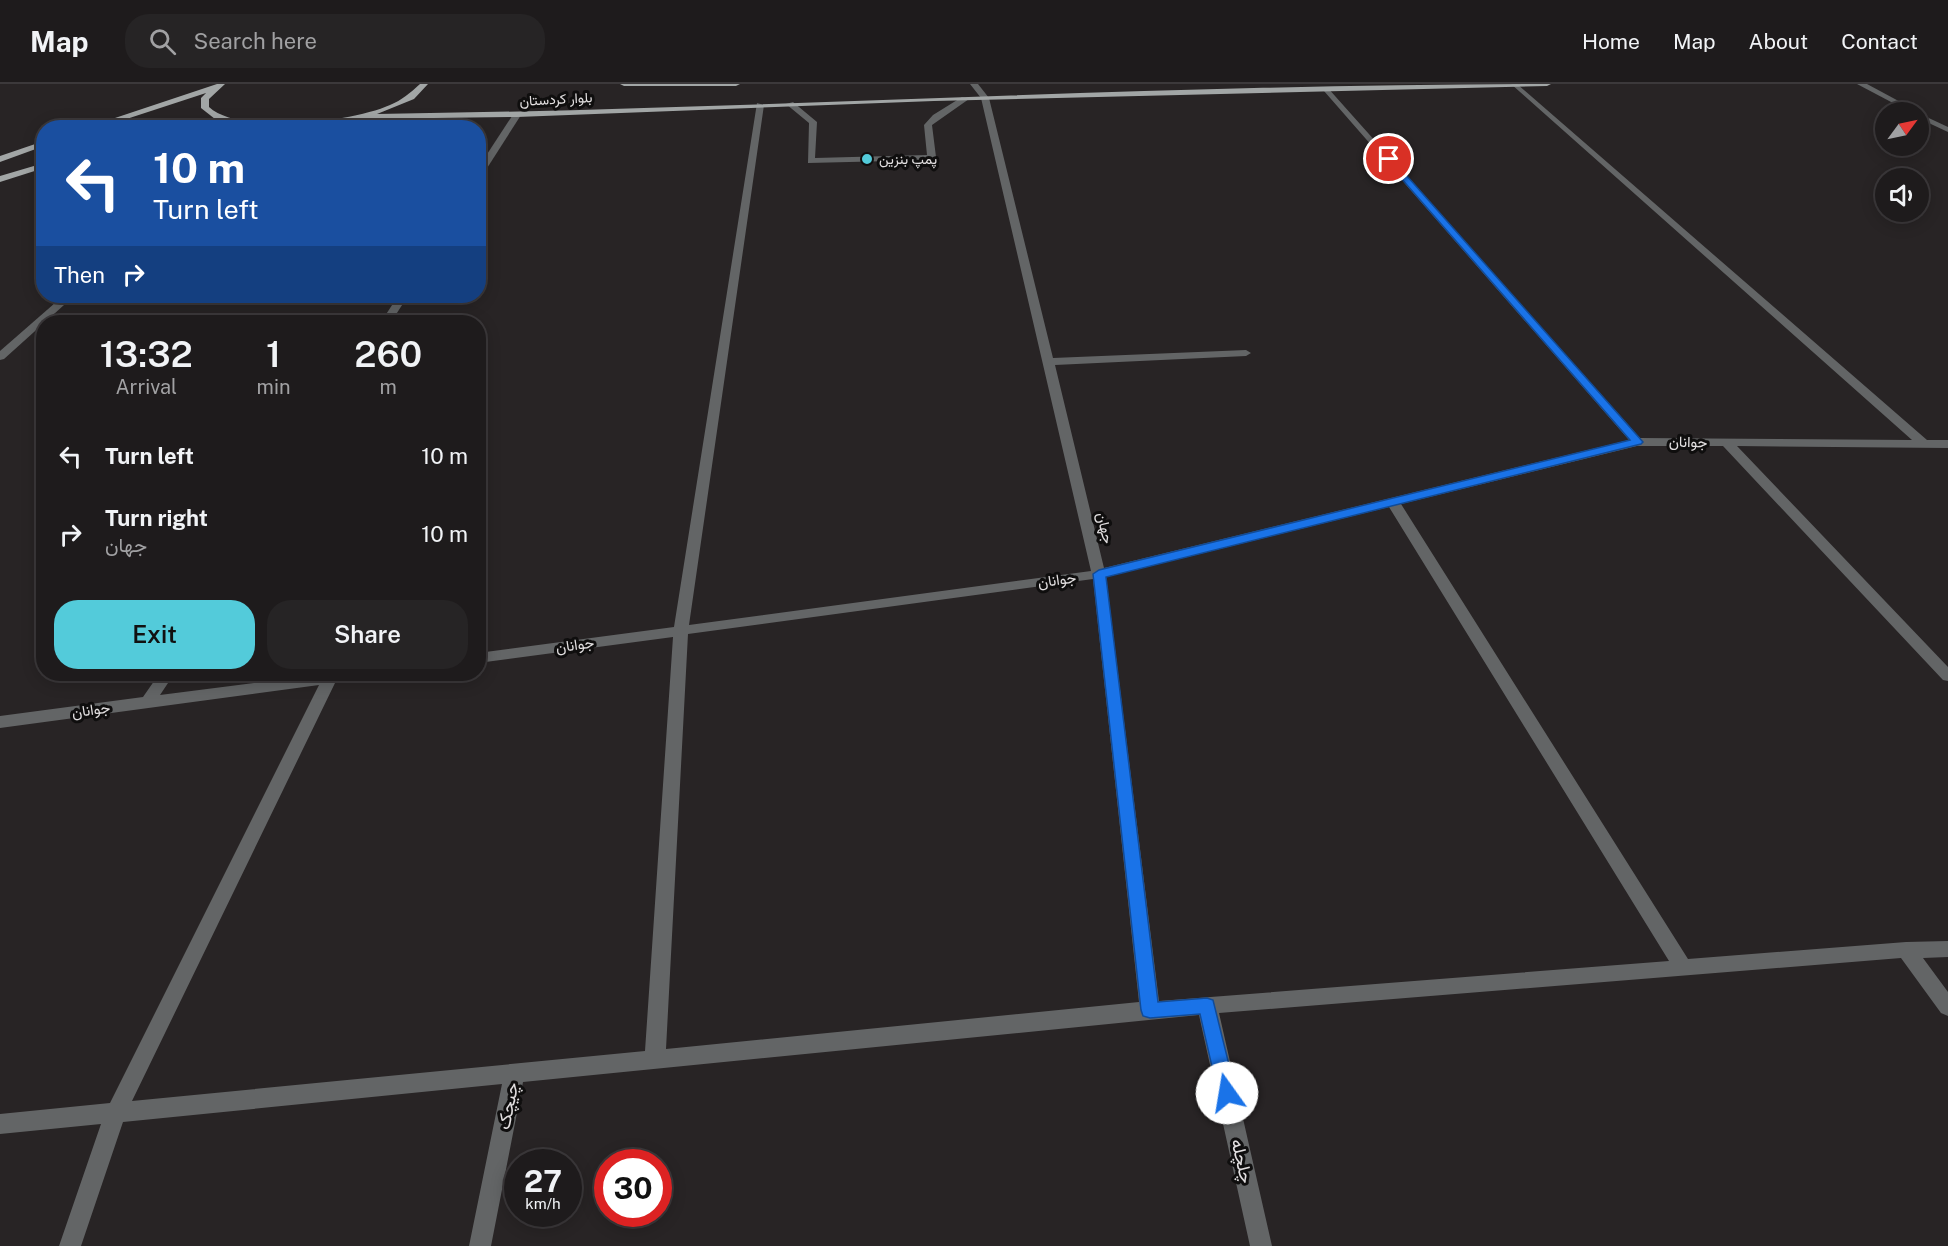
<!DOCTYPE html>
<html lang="en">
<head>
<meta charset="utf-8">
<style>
  :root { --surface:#1e1b1c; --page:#262425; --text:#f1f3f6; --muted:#a1a1a3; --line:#3c393b; --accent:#53cbda }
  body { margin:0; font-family:"Public Sans",Vazirmatn,sans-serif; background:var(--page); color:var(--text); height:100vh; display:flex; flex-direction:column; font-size:22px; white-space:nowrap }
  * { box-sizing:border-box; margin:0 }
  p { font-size:20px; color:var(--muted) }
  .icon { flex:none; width:33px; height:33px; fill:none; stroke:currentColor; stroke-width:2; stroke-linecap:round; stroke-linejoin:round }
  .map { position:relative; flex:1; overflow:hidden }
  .details { position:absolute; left:36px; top:231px; width:450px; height:366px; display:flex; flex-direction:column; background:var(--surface); border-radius:24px; box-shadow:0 3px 15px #0003,0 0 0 2px var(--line) }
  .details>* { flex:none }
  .banner { position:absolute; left:36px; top:36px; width:450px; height:183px; border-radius:24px; box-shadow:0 3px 15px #0003,0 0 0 2px var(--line); background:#1a4fa0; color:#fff; overflow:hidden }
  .needle { width:39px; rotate:57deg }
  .fabs { position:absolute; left:1875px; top:18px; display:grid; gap:12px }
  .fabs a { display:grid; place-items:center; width:54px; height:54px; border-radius:50%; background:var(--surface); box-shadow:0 3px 15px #0003,0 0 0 2px var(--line); font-size:30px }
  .speed { position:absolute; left:504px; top:1065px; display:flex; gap:12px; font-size:30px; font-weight:700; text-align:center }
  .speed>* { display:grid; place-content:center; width:78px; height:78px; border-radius:50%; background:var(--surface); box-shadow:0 3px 15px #0003,0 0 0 2px var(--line); line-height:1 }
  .speed small { font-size:15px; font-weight:400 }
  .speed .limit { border:9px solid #d22; background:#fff; color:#111 }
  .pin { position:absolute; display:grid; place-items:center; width:51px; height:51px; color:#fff; margin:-26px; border:3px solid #fff; border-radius:50%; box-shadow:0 2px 6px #0007 }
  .me { position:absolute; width:66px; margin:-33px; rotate:347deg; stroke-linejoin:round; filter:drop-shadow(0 0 4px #0008) }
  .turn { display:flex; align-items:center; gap:21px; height:126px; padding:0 18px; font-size:27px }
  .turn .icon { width:78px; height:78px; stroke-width:2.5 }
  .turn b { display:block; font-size:42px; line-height:51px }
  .then { display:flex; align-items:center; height:57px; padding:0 18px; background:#0003; gap:12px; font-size:22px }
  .eta { display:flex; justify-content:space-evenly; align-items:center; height:102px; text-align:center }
  .eta b { font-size:36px; font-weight:600; line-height:42px }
  .action { display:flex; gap:12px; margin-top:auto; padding:12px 18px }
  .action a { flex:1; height:69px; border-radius:24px; background:var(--accent); color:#111; font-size:24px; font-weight:600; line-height:69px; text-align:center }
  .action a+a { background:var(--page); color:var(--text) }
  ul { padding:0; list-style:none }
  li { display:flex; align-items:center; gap:18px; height:78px; padding:0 18px }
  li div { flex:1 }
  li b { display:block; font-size:22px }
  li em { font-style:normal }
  header { display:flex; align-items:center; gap:36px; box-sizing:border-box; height:84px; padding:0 30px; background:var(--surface); border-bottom:2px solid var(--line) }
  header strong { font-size:28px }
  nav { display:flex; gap:33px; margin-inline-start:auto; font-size:21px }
  .search { width:420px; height:54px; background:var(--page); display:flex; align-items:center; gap:15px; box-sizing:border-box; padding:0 21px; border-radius:24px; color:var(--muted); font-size:22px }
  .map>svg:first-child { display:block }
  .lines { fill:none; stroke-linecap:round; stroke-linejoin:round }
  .lane { fill:#636566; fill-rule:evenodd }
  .street { fill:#636566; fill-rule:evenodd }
  .primary { fill:#a2a6a6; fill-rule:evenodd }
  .route { fill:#1a73e8; stroke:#114b97; stroke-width:1.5 }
  .poi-dot { fill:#53cbda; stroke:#0f0e0e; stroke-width:2 }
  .labels { text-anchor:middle; stroke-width:6; stroke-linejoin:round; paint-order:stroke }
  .far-street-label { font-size:14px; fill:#e3e0e1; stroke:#0f0e0e }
  .far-poi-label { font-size:14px; fill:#e3e0e1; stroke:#0f0e0e; text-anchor:start }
  .street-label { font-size:15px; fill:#e3e0e1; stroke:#0f0e0e }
  .near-street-label { font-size:18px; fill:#e3e0e1; stroke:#0f0e0e }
</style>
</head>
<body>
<header>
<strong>Map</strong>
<div class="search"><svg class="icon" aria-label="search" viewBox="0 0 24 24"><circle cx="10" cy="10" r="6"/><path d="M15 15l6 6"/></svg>Search here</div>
<nav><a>Home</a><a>Map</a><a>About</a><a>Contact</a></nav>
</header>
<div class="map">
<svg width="1948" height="1162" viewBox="0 0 1948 1162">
  <rect width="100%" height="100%" fill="#282425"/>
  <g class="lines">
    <path class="lane" d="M962,13l7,2 -37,26 4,32 -4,3 -124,3 1,-40 -23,-19 7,-2 24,20 -2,36 112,-3 -3,-30 9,-10z"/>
    <g class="street">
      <path d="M970,0h8l11,14 64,260 193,-8 5,3 -5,3 -191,9 49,203 525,-128 -305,-349v-4h3l313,351 272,2 -401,-356h6l410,356h21v8l-211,-2 211,221v14l-5,-1 -220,-234h-86l-236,58 287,455 218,-17 42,-1v16l-25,1 25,34v24l-7,-3 -40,-55 -682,55 53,233h-22l-51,-231 -676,67 -32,164h-22l33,-162 -379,38 -42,124h-22l42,-122 -101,10v-20l110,-11 209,-418 -319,43v-12l143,-19 16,-23h15l-14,21 165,-21h44l-8,5 -26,4 -203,418 513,-50 28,-414 -195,26v-10l196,-26 83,-524 7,2 -75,520 402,-54 -110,-473zM1389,423l280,454 -510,40 -53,-424zM1093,495l46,423 -473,47 22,-415z"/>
      <path d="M1857,0h10l52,28h-9z"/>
      <path d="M514,29l7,2 -39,61 -4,2v-10z"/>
      <path d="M1918,29l30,14v5l-30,-14z"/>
      <path d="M255,41h6l1,2 -9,1z"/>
      <path d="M63,212h11l-70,63 -4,1v-9z"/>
      <path d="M398,212h10l-17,26h-10z"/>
    </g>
    <g class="primary">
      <path d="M217,0h8l-16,15v8c32,29 143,15 181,-2 12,-5 20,-12 30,-21h8l-14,15 -37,15c391,-5 782,-30 1174,-30l-4,2 -613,15 -417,16 -159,2 -57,9 -68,-3 -18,-6 -14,-11v-10l5,-5 -107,35h-14z"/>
      <path d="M620,0h120l-4,2h-112z"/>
      <path d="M44,57v5l-44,16v-6z"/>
      <path d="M44,79v5l-44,14v-6z"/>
    </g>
  </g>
  <path class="route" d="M1386,74h5l252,284 -2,2 -535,133 52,425 49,-4 6,2 23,93 -2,6 -7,3 -7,-3 -2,-6 -18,-79 -50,4 -7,-2 -2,-6 -48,-436 6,-4 531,-130 -244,-279z"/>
  <circle class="poi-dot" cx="867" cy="75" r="6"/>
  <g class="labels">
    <g class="far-street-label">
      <text transform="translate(556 15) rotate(-3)" y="5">بلوار کردستان</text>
    </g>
    <g class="far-poi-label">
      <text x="879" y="80">پمپ بنزین</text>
    </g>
    <g class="street-label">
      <text transform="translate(1688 358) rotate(1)" y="5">جوانان</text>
      <text transform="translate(1105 444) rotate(77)" y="5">جهان</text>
      <text transform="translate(1057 496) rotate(-8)" y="5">جوانان</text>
      <text transform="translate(575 561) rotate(-8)" y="5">جوانان</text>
      <text transform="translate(91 626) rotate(-8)" y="5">جوانان</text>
    </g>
    <g class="near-street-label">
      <text transform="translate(508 1022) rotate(-79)" y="6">چیچک</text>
      <text transform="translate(1242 1077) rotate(77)" y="6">چلچله</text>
    </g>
  </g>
</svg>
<div class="fabs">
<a><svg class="needle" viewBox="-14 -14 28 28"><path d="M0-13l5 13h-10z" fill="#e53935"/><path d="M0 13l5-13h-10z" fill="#a1a1a3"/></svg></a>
<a><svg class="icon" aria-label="sound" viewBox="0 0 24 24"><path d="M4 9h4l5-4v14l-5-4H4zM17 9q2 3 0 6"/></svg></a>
</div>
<div class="speed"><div>27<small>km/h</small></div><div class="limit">30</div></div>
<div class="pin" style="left:1389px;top:75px;background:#d93025"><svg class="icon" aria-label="arrive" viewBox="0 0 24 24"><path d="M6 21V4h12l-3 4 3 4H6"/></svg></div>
<svg class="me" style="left:1227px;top:1009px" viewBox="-20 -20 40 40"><circle r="19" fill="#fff"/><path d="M0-13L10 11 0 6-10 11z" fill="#1a73e8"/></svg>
<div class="banner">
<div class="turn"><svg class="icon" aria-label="left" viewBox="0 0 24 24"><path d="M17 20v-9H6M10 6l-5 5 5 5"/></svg><div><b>10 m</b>Turn left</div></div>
<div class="then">Then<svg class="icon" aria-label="right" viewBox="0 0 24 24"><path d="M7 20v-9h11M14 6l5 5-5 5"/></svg></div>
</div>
<section class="details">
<div class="eta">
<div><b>13:32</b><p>Arrival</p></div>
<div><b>1</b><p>min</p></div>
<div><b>260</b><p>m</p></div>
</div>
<ul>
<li><svg class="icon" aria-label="left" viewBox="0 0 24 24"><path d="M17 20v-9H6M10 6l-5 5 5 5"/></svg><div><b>Turn left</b></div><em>10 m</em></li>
<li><svg class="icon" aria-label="right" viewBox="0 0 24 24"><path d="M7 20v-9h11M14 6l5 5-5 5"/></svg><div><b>Turn right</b><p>جهان</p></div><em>10 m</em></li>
</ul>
<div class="action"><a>Exit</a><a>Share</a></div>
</section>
</div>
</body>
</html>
